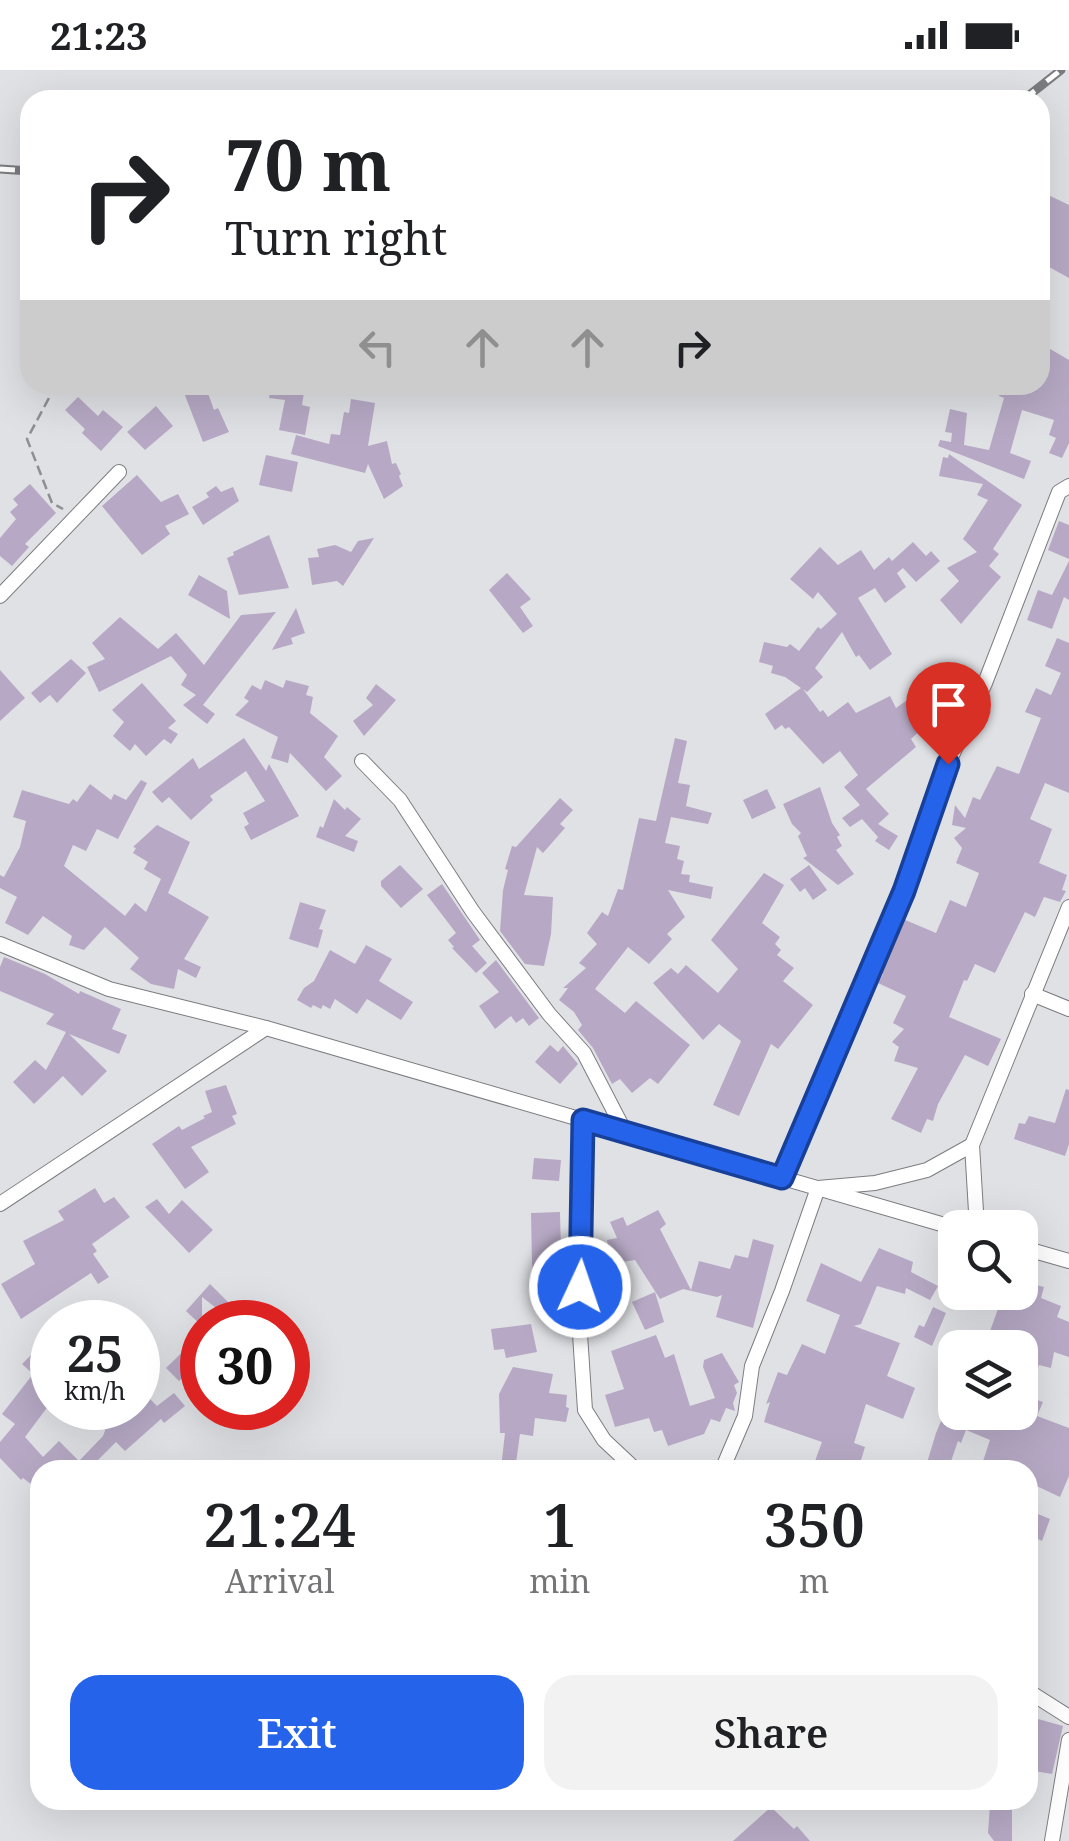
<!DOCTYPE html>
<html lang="en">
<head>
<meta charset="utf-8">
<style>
  :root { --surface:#fff; --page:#f2f2f2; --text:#202124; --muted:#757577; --accent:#2563eb }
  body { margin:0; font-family:"Noto Serif",serif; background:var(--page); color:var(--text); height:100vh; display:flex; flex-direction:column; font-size:38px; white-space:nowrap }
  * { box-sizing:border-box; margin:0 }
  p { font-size:32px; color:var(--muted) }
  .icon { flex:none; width:55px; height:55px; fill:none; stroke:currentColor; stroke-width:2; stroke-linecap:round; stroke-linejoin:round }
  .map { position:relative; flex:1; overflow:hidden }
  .side { position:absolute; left:30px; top:1390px; width:1008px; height:350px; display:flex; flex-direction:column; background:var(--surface); border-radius:30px; box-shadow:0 10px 40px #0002 }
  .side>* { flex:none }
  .hud { position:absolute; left:20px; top:20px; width:1030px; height:305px; border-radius:30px; box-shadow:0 10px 40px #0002; background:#fff; color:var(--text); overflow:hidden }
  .buttons { position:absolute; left:938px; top:1140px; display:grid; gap:20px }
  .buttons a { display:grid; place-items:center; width:100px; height:100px; border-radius:20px; background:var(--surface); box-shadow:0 10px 40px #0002; font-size:50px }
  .speed { position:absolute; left:30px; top:1230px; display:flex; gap:20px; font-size:50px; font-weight:700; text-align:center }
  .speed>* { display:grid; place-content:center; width:130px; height:130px; border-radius:50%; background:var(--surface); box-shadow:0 10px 40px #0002; line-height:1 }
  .speed small { font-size:25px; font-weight:400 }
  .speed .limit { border:15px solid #d22; background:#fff; color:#111 }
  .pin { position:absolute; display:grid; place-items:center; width:85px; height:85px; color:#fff; margin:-102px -42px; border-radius:50% 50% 50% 0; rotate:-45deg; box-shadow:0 0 10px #0007 }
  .pin .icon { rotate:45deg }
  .me { position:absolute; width:110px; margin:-55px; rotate:3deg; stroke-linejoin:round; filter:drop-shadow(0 0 8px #0008) }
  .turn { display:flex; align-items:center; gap:35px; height:210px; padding:0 40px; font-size:45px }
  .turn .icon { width:130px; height:130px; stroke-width:2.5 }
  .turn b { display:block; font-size:70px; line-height:85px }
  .lanes { display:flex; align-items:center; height:95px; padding:0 40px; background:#0003; justify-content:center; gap:50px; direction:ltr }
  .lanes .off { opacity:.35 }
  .eta { display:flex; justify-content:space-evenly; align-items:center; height:170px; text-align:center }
  .eta b { font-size:60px; font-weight:600; line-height:70px }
  .primary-button { display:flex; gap:20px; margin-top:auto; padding:20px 40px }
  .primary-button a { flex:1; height:115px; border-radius:30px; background:var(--accent); color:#fff; font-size:40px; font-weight:600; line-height:115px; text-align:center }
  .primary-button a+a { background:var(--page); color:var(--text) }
  .status { display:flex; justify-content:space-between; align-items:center; height:70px; padding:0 50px; background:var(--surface); direction:ltr }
  .status svg { height:28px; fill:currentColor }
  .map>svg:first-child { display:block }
  .building { fill:#b7a9c5 }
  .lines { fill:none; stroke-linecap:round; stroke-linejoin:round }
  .street-casing { stroke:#7c7d81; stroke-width:16 }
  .path { stroke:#8e8f92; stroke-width:2.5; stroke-dasharray:10 5; stroke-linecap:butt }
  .street { stroke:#fff; stroke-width:14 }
  .rail-casing { stroke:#7a7b7e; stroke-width:9 }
  .rail { stroke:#fff; stroke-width:5; stroke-dasharray:15; stroke-linecap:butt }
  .route-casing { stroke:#184099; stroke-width:25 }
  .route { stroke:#2563eb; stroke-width:18 }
</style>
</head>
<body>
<div class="status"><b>21:23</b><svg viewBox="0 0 49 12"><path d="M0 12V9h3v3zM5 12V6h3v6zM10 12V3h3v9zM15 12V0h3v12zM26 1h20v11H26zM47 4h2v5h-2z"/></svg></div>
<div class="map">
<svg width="1069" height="1771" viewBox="0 0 1069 1771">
  <rect width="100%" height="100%" fill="#e0e1e5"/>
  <g class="building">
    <path d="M1040,121l29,14v73l-29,-16z"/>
    <path d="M1040,273l29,17v83l-7,15 -13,-5 7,-15 -7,-3 5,-15 -32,-10 -12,43 21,8 -7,18 -86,-33 2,-6 11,2 1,-9 -7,-1 5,-23 17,4 -3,32 25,5 15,-52 -5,-2 3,-11h38z"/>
    <path d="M181,315h24l9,25 4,-2 11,24 -26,10z"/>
    <path d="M271,315l34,1 -3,19 8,2 -5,28 -26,-5 6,-30 -16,-2z"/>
    <path d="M78,327l20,19 5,-6 20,17 -22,24 -19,-18 3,-4 -20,-19z"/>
    <path d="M351,329l24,4 -7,43 19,-5 5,23 4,-1 5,11 -2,2 4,10 -19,13 -16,-35 -3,9 -74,-19 5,-19 33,9 2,-10 9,1 4,-23 5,1z"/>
    <path d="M156,336l17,20 -28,24 -18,-18z"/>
    <path d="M949,384l73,51 -29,44 6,5 -10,12 12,11 -40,47 -21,-24 19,-19 -12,-13 30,-16 -14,-13 25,-39 -11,-5 6,-11 -44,-8 4,-19 5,1z"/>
    <path d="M266,385l32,7 -6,30 -33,-7z"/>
    <path d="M137,405l24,27 17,-8 11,20 -24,12 5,8 -28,21 -40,-49z"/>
    <path d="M30,414l26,29 -31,31 4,3 -17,19 -12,-10v-18l16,-19 -6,-7 8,-7 -5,-6z"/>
    <path d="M216,416l5,6 12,-5 6,14 -36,24 -11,-18 17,-10 -3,-4z"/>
    <path d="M1059,451l10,4v34l-21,-9z"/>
    <path d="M269,465l20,53 -50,7 -12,-37 7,-3 -1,-3z"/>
    <path d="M374,468l-31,48 -6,-5 -25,4 -4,-27 11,-1 -2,-8 18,-4 16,7 7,-11z"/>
    <path d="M913,472l13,14 5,-5 9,10 -24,21 -13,-14 -6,5 9,14 -21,16 -10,-15 -17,10 34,56 -22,16 -11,-15 -3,2 -14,-25 -27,36 8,9 -16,15 -4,-3 17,23 3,-2 5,7 20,-15 8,11 34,-17 6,12 14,-10 19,24 -18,17 5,8 -50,42 23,25 -11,10 20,12 -9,14 -14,-9 3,-4 -16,-18 -12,8 -8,-9 18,-13 -16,-18 14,-12 -18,-24 -17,13 -34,-37 -4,2 -3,-4 -7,5 -10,-16 36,-26 -16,-11 -14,-4 2,-7 -14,-4 5,-20 23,5 3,-3 9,7 19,-24 3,2 16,-15 -19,-22 -5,7 -23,-20 30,-32 18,18 23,-15 13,20 15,-13 3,4z"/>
    <path d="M1069,491v39l-5,-3 -12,32 -25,-9 11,-30 14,5z"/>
    <path d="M507,503l24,26 -11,8 13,19 -10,7 -34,-43z"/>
    <path d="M199,505l28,16 3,28 -42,-24z"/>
    <path d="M296,538l9,25 -14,5 2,6 -21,6z"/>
    <path d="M276,542l-73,93 12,9 -8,10 -24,-19 13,-10 -15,-10 6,-10 -16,-19 -72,36 -12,-25 18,-8 -13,-16 28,-26 38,32 18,-16 28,32 37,-50z"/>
    <path d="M1057,568l12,5v150l-24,-10 -15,36 22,10 -13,34 28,12 -5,15 4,1 -6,11 -16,-5 -9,20 -10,-5 -30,61 -20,-9 -8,17 -3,-1 -15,37 52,22 -13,27 -23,-11 -27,49 -5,17 -6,-2 -6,14 -30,-14 27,-51 -24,-7 5,-14 -7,-5 12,-13 -11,-6 13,-27 -28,-13 5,-9 -3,-1 23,-54 33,14 14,-33 16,7 13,-34 -23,-10 6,-15 -8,-10 12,-10 -14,-3 3,-20 10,13 8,-21 7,3 17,-34 22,8 22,-56 -16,-6 11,-24 15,7 10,-22 -16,-7z"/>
    <path d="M71,589l15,14 -29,30 -7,-8 -10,8 -9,-10z"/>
    <path d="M0,600l25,28 -25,23z"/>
    <path d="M265,610l18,8 3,-8 23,6 -3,9 7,2 -3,16 28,23 -14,21 18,19 -16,15 -36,-38 -2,10 -17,-5 7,-21 -43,-22 14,-14 -5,-3 8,-13 9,5z"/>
    <path d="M142,613l34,38 -8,7 10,6 -7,10 -7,-5 -18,17 -11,-12 -5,7 -17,-15 11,-14 -12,-12z"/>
    <path d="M376,614l20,16 -32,36 -11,-15 20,-16 -7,-7z"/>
    <path d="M244,668l22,33 3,-7 30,52 -48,24 -7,-13 5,-3 -6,-11 22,-12 -19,-30 -36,25 3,4 -22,20 -22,-23 -7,6 -10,-11 41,-34 6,11z"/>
    <path d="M675,668l12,3 -9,42 12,2 -4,21 26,7 -4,11 -37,-7 -6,26 15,3 -3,13 7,2 -3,13 9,1 -1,7 24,5 -2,12 -43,-9 17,27 -18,17 5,5 -23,25 -21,-17 -33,42 30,24 11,-12 54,44 -32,39 -8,-6 -18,15 -12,-14 -8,5 -19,-36 -15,-18 4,-5 -8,-13 -15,-12 9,-12h-5l23,-20 -7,-5 18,-19 -10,-11 15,-21 6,4 10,-27 5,1 16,-72 17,3z"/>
    <path d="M141,710l6,3 -29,56 -21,-10 -11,22 -13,-6 -9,21 61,50 10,-13 11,9 15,-33 -17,-10 4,-7 -15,-9 3,-5 -3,-1 24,-22 33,17 -22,51 41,24 -25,42 17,8 -5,11 -18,-9 -4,20 -23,-5 -21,-15 9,-11 -34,-31 -21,23 -15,-5 3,-9 -29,-20 -15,19 -23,-12 12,-26 -17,-9v-13l4,2 16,-30 6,-26 -13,-4 9,-27 47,14 4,-5 4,3 13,-18 21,16 3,-6 12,6z"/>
    <path d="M820,717l12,36 8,12 -3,2 5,9 -6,4 18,24 -16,11 -35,-27 4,-2 -9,-20 3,-3 -9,-9 -9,-20z"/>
    <path d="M767,719l9,19 -24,11 -9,-19z"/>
    <path d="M560,728l13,12 -13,14 5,4 -22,25 -6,-6 -13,48 29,2 -2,37 -7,32 -19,-2 -25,-33 3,-41 5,-20 -3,-1 7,-23 4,1z"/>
    <path d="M334,729l11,11 2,-3 14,12 -16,17 13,5 -4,11 -38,-15 4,-11 3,2z"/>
    <path d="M400,795l23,24 -22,19 -20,-22v-5z"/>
    <path d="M809,795l18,25 -14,10 -8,-12 -5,4 -10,-13z"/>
    <path d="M764,803l20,12 -22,38 18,14 -5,7 6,6 -4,5 17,13 -11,13 30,24 -35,44 -7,-5 -32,72 -26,-11 28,-64 -22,-17 -16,16 -50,-57 18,-15 7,6 8,-9 32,28 20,-24 -27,-29z"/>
    <path d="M442,814l38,56 -8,6 15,17 -11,10 -24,-25 2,-1 -6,-7 8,-7 -29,-38z"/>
    <path d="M300,832l26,8 -7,19 4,1 -5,18 -29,-9z"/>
    <path d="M366,875l26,14 -13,22 34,21 -12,18 -34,-21 -10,15 -22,-15 -5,10 -7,-4 -2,4 -8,-4 -2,3 -14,-8 7,-12 10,-7 16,-31 25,14z"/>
    <path d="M4,887l41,17 34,20 1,-3 41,18 -9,20 15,6 -8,19 -50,-20 38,37 -25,25 -19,-20 -29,28 -21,-22 22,-22 11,10 20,-38 -20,-8 8,-10 -54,-23v-24z"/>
    <path d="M496,890l43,58 -10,8 -6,-8 -7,5 -5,-7 -16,13 -16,-23 20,-14 -17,-19z"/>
    <path d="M550,975l8,7 5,-6 15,18 -18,20 -25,-22z"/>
    <path d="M226,1015l11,29 -5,2 4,8 -45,23 18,25 -24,17 -33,-45 27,-18 3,4 23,-12 -2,-2 9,-4 -7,-21z"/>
    <path d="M1066,1019l3,1v54l-4,12 -51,-17 5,-16 6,1 4,-8 26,7z"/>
    <path d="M534,1088l27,2 -2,21 -27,-2z"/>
    <path d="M95,1118l9,15 10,-6 16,20 -38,27 5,7 -4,3 16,23 -11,7 -7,-11 -70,46 -20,-35 34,-20 -12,-23 41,-21 -6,-9z"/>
    <path d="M157,1129l12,15 13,-14 31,30 -24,23 -44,-46z"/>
    <path d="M658,1140l8,14 -6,5 31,61 8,-29 31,8 5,-14 13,3 5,-19 21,6 -21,83 -37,-11 6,-22 -5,2 -34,-8 -23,10 -25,-39 -24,4 -4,-24 10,-2 -7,-16 13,-5 4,9z"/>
    <path d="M560,1142l1,39h-13l13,51 -12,2 -8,-32 -6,2 -3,-10 -1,-51z"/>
    <path d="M879,1178l34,14 -2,10 27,14 -8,14 -24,-12 -1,6 -28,-8 -16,38 -7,2 46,17 -13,33 28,12 -12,31 -37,-15 -12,39 11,4 -7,23h-25l2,-2 -20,-7 7,-19 -58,-20 6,-20 -4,2 12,-32 9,3 15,-31 23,10 15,-39 -34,-14 15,-38 40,19z"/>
    <path d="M1020,1211l24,6 -3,11 20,8 -4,11 12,5v35l-15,-5 -3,16 -12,-3 -7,17 -12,-4v-30h-36l20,-56h16z"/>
    <path d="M210,1214l19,19 2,-2 25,21h-22l-32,-25v29l-16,-15z"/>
    <path d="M655,1222l9,30 -19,8 -13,-28z"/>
    <path d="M933,1237l13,6 -14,33 -18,-9 5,-12 5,2z"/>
    <path d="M531,1254l6,28 -31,6 -2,-9 -10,1 -3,-21z"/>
    <path d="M202,1263v27l-23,21 -13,-13z"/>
    <path d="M656,1265l9,23 9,-4 16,52 25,-8 -12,-31 1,-7 18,-7 17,29 -5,3 3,8 -4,10 2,8 -9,-3 -6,14 -9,-3 -7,15 -36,12 -6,-16 -8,2 -5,-14 -34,9 -10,-32 19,-6 -13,-38z"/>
    <path d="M46,1270l6,6v55l-27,36 18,20 16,-16 20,20 24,-25 7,-19 14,5 14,-14v-21l19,19 17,-13 11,13 -21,17 -3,-4 -36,32 -9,-9 -28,28h-48v21l-17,-13 -2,2 -21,-22v-16l15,-18 -13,-10 31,-40 -11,-10z"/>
    <path d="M513,1297l40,7 -4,19 18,2 -1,12 3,1 -3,14 -31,-4 -2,18 -13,-2 -5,36 -14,-2 4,-35h-5l-1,-39z"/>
    <path d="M955,1318v24h33l-1,4 30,12 12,-31 14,5 -6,14 32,12v48l-9,21 -32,-15v-12h-48l10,-30 -24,-10 -5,13 -3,-2 -10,29 -22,-4 10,-33z"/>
    <path d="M1028,1440l22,9 -8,22 -4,-2 -9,24z"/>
    <path d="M1038,1649l25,7 -11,48 -24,-4v-42l7,2z"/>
    <path d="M997,1730h15v41h-18l-6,-8 2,-28h8z"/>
    <path d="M771,1737l23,22 3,-3 13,15h-77z"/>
  </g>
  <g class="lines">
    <g class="street-casing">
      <g id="street">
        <path d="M0,526l119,-124"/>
        <path d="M362,691l38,39 73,112 76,102 35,39 41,79"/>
        <path d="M0,874l109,45 157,39"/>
        <path d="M1032,924l37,15"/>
        <path d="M583,1050l1,73 -5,126 6,91 19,30 32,30"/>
        <path d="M782,1107l121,-286 45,-127 37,-81 74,-191 10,-6"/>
        <path d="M0,1134l266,-176 689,200"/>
        <path d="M977,1158l-5,-83 97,-238"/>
        <path d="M1020,1177l49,14"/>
        <path d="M722,1400l23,-54 7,-50 30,-75 36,-103 57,-5 52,-13 45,-25"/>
        <path d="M1028,1621l41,26"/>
        <path d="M1052,1771l17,-101"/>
      </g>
    </g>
    <path class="path" d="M56,315l-29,54 25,64 11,6"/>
    <use href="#street" class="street"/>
    <g class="rail-casing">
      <g id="rail">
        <path d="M1023,30l38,-30"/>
        <path d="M0,99l30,2"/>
      </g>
    </g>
    <use href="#rail" class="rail"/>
  </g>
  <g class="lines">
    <g class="route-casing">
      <path id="route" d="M580,1217l3,-167 199,58 122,-287 44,-127"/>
    </g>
    <use href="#route" class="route"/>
  </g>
</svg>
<div class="buttons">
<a><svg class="icon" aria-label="search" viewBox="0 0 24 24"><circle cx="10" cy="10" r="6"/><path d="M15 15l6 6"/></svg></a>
<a><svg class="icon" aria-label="layers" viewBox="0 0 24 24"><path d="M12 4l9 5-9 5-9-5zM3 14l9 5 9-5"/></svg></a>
</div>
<div class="speed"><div>25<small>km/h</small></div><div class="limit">30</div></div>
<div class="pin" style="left:948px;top:694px;background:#d93025"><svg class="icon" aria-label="arrive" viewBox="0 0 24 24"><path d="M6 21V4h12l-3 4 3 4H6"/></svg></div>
<svg class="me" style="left:580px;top:1217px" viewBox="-20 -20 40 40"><circle r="17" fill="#2563eb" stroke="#fff" stroke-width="3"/><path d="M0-11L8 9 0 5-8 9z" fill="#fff"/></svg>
<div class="hud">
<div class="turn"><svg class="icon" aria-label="right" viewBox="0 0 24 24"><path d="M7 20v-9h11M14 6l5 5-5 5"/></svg><div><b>70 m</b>Turn right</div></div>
<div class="lanes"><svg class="icon off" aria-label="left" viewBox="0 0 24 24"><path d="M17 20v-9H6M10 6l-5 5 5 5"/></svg><svg class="icon off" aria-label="ahead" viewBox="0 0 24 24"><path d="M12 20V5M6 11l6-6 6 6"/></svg><svg class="icon off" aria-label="ahead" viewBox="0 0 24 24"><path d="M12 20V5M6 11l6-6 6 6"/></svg><svg class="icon" aria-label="right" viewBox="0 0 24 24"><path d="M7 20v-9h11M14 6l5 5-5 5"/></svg></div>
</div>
<section class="side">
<div class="eta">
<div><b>21:24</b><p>Arrival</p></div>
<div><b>1</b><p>min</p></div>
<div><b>350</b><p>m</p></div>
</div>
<div class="primary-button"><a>Exit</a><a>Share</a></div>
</section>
</div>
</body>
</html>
